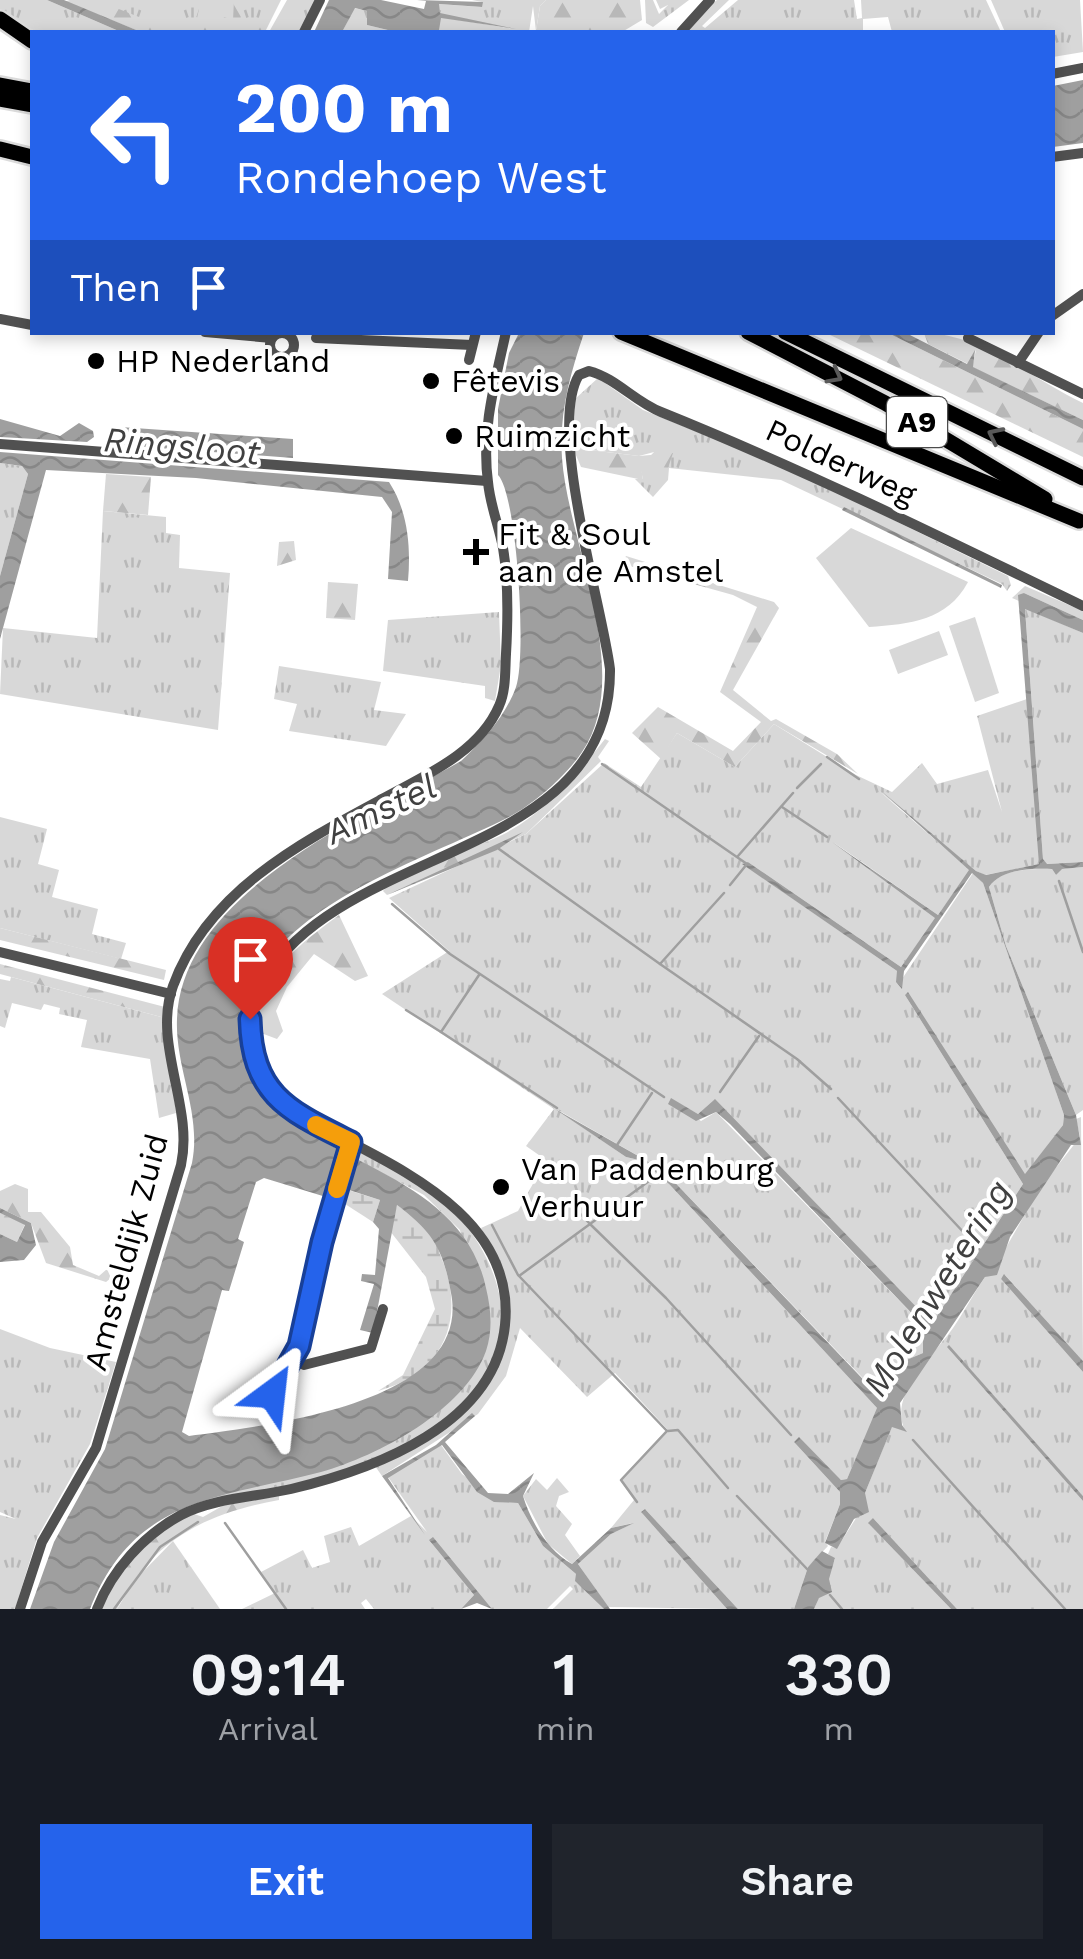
<!DOCTYPE html>
<html lang="en">
<head>
<meta charset="utf-8">
<style>
  :root { --surface:#171b24; --page:#20242c; --text:#f1f3f6; --muted:#9ea1a6; --accent:#2563eb }
  body { margin:0; font-family:"Work Sans",sans-serif; background:var(--page); color:var(--text); height:100vh; display:flex; flex-direction:column; font-size:38px; white-space:nowrap }
  * { box-sizing:border-box; margin:0 }
  p { font-size:32px; color:var(--muted) }
  .icon { flex:none; width:55px; height:55px; fill:none; stroke:currentColor; stroke-width:2; stroke-linecap:round; stroke-linejoin:round }
  .map { position:relative; height:1609px; overflow:hidden }
  .drawer { display:flex; flex-direction:column; background:var(--surface); flex:1 }
  .drawer>* { flex:none }
  .guide { position:absolute; left:30px; top:30px; width:1025px; height:305px; border-radius:0px; box-shadow:0 5px 15px #0003; background:#2563eb; color:#fff; overflow:hidden }
  .pin { position:absolute; display:grid; place-items:center; width:85px; height:85px; color:#fff; margin:-102px -42px; border-radius:50% 50% 50% 0; rotate:-45deg; box-shadow:0 0 10px #0007 }
  .pin .icon { rotate:45deg }
  .me { position:absolute; width:110px; margin:-55px; rotate:30deg; stroke-linejoin:round; filter:drop-shadow(0 0 8px #0008) }
  .turn { display:flex; align-items:center; gap:35px; height:210px; padding:0 40px; font-size:45px }
  .turn .icon { width:130px; height:130px; stroke-width:2.5 }
  .turn b { display:block; font-size:70px; line-height:85px }
  .then { display:flex; align-items:center; height:95px; padding:0 40px; background:#0003; gap:20px; font-size:38px }
  .eta { display:flex; justify-content:space-evenly; align-items:center; height:170px; text-align:center }
  .eta b { font-size:60px; font-weight:600; line-height:70px }
  .action { display:flex; gap:20px; margin-top:auto; padding:20px 40px }
  .action a { flex:1; height:115px; border-radius:0px; background:var(--accent); color:#fff; font-size:40px; font-weight:600; line-height:115px; text-align:center }
  .action a+a { background:var(--page); color:var(--text) }
  .map>svg:first-child { display:block }
  .grass { fill:url(#grass-tufts) }
  .forest { fill:url(#forest-firs) }
  .wetland { fill:url(#wetland-marsh) }
  .garden { fill:#d8d8d8 }
  .water { fill:url(#water-waves); fill-rule:evenodd }
  .lines { fill:none; stroke-linecap:round; stroke-linejoin:round }
  .stream { stroke:#9f9f9f; stroke-width:2.5 }
  .highway-casing { stroke:#dbdbdb; stroke-width:20 }
  .minor { stroke:#515151; stroke-width:10 }
  .highway { stroke:#000; stroke-width:15 }
  .oneway { stroke:#595959 }
  .route-casing { stroke:#184099; stroke-width:25 }
  .route { stroke:#2563eb; stroke-width:18 }
  .slow { stroke:#f59e0b; stroke-width:18 }
  .poi-dot { fill:#000; stroke:#fff; stroke-width:4 }
  .labels { text-anchor:middle; stroke-width:8; stroke-linejoin:round; paint-order:stroke }
  .shield { fill:#fff; stroke:#4c4c4c; stroke-width:2.5 }
  .shield-label { font-size:30px; font-weight:bold; fill:#000 }
  .poi-label { font-size:32px; fill:#000; stroke:#fff; text-anchor:start }
  .street-label { font-size:32px; fill:#000; stroke:#fff }
  .water-label { font-size:35px; font-style:italic; fill:#404040; stroke:#fff }
</style>
</head>
<body>
<div class="map">
<svg width="1083" height="1609" viewBox="0 0 1083 1609">
  <defs>
    <pattern id="grass-tufts" width="24" height="20" patternUnits="userSpaceOnUse" patternTransform="scale(2.5)"><rect width="24" height="20" fill="#d8d8d8"/><path d="M3 7l-1-3M5 7V3M7 7l1-3M15 17l-1-3M17 17v-4M19 17l1-3" fill="none" stroke="#b8b8b8"/></pattern>
    <pattern id="forest-firs" width="22" height="20" patternUnits="userSpaceOnUse" patternTransform="scale(2.5)"><rect width="22" height="20" fill="#d8d8d8"/><path d="M5 1l3.5 6h-7zM16 11l3.5 6h-7z" fill="#b8b8b8"/></pattern>
    <pattern id="wetland-marsh" width="20" height="14" patternUnits="userSpaceOnUse" patternTransform="scale(2.5)"><rect width="20" height="14" fill="#d8d8d8"/><path d="M1 5h8M5 5V1M11 12h8M15 12V8" fill="none" stroke="#b8b8b8"/></pattern>
    <pattern id="water-waves" width="16" height="10" patternUnits="userSpaceOnUse" patternTransform="scale(2.5)"><rect width="16" height="10" fill="#9f9f9f"/><path d="M0 5q4-4 8 0t8 0" fill="none" stroke="#878787"/></pattern>
  </defs>
  <rect width="100%" height="100%" fill="#fff"/>
  <g class="grass">
    <path d="M0,0h47l74,32h-85l-36,-23z"/>
    <path d="M67,0h214l-16,32h-112z"/>
    <path d="M287,0h29l-15,32h-32z"/>
    <path d="M472,0h74l-6,6 -4,25 -3,-25 -4,26 -91,-2 2,-13 74,12 -74,-15 -2,-10 43,3 1,-5z"/>
    <path d="M645,0h8l6,14 9,-9 -8,4 -4,-9h33l-36,27 -7,-4z"/>
    <path d="M717,0h12l-27,26 3,2 33,-28h116l3,19 5,-1 -1,-18h125l15,32h-109l-4,-15 -25,2v13h-175l5,-12z"/>
    <path d="M991,0h89l3,52 -30,5 -1,-25h-47z"/>
    <path d="M354,8l14,3 -1,14 29,7h-54z"/>
    <path d="M598,378l45,32 144,58 221,108 3,9 -4,6 -5,-7 -221,-104 -112,-12 -1,12 -15,17 -18,-18h8l-3,-12 14,-15 -15,4 -65,-8 1,-49z"/>
    <path d="M0,463l22,3 6,8 -28,102z"/>
    <path d="M103,511l63,6v16l14,2 -1,33 51,5 -12,157 -218,-36 3,-66 94,10z"/>
    <path d="M1025,586l58,25v9l-59,-27 -5,8 -7,-3z"/>
    <path d="M1025,608l58,25v229l-37,2 -3,-5z"/>
    <path d="M499,612l2,53 -6,36 -10,-3v-12l-102,-15 5,-51z"/>
    <path d="M279,666l102,16 -7,28 32,4 -20,32 -97,-15 8,-27 -23,-5z"/>
    <path d="M1027,699l13,165 -55,11 -9,-4 -98,-81 92,80 -32,45 -105,-73 103,76 -35,49 -153,-105 -5,2 154,107 5,8 71,-106 10,10 81,232 -1,10 -38,50 -120,-180 118,189 -88,135 -6,1 -215,-220 -16,14 -27,-15 30,22 15,-9 207,213 4,7 -4,21 -19,8 -24,35 -217,-226 -107,-61 70,48 17,4 27,24 208,224 -31,70 -6,1 -42,-42 -5,4 46,50v12l-15,38 3,4 -20,21 -14,42h-56l-93,-100 -4,3 86,97 -119,-2 -30,-43 33,-30 22,-11 -22,5 23,-28 -14,-20 47,-51 -52,-56 -28,24 -67,-69 -14,48 -28,38 -96,62 -7,-10c69,-47 145,-74 128,-172 -4,-24 -9,-45 -22,-66l37,-17 28,-51 -20,-14 28,-37 -172,-115 67,-43 -60,-53 137,-64 78,-71 37,24 36,-54 58,34 39,-43 82,51 36,17 30,-29 15,21 51,-14 14,42 -25,-96z"/>
    <path d="M0,817l47,12 -9,35 21,6 -7,27 46,12 -6,25 34,9 -5,16 -121,-31z"/>
    <path d="M1083,867v243l-7,5 -70,-169 -17,-59c13,-19 42,-18 63,-18l4,6 5,-6z"/>
    <path d="M11,977l154,41 11,95 -17,5 -9,-59 -69,-12 6,-27 -28,-6 1,-6 -16,-4 -3,6 -29,-7 -7,25 -5,-2v-47l10,2z"/>
    <path d="M1081,1117l2,244 -78,-86 -4,4 82,93v124l-136,-149 136,154v108h-126l-84,-91 -4,6 82,85h-137l21,-50 -7,-5 3,-7 6,1 28,-44v-11l27,-67 13,5c-15,-33 18,-66 37,-89 15,-16 29,-45 43,-65l6,-3 49,-86 40,-51 -4,-18z"/>
    <path d="M354,1150c22,11 47,21 68,34 54,36 100,114 71,179 -15,32 -58,66 -89,83 -68,37 -153,45 -228,65l24,-13 187,-56c45,-21 75,-45 98,-89l-25,-123 -36,-35 -74,-39z"/>
    <path d="M0,1329l50,19 66,14 -26,82 -53,94 -22,71h-15v-94l16,4 -16,-7z"/>
    <path d="M441,1445l21,29 37,28 19,1 25,43 33,28v6l28,29h-51l20,-20 -3,-3 -23,23h-55l-63,-69 45,55 -13,14h-87l-8,-10 -5,4 4,6h-123l33,-16 -14,-21 42,-22 9,18 18,-6 -6,-26 27,-9 8,19 52,-30 16,16 -39,-55z"/>
    <path d="M557,1478l12,14 -10,4 -3,10 16,18 -7,11 15,21 -8,8 -24,-20 -25,-48 13,-17 11,11z"/>
    <path d="M173,1541l47,68h-103l18,-29z"/>
  </g>
  <g class="forest">
    <path d="M96,0l81,32h-36l-77,-31z"/>
    <path d="M201,0h11v13l21,7 1,-20 9,3 -4,25 -7,3 -19,-7 -3,8h-16z"/>
    <path d="M262,0h17l-17,32h-17l3,-8 12,-7z"/>
    <path d="M546,0h94l2,20 -20,12 -86,-1 4,-25z"/>
    <path d="M826,333h62l195,96v28z"/>
    <path d="M924,333c56,0 110,47 159,70v17l-111,-53 4,-17 -8,14 -40,-20z"/>
    <path d="M573,448l66,8 34,-3 -5,15 -27,-1 2,13 -62,-13z"/>
    <path d="M106,474l45,3 -3,38 -45,-4z"/>
    <path d="M294,541l2,19 -19,6 2,-24z"/>
    <path d="M626,556l148,46 5,6 -46,82 38,31 5,-2 61,35 21,20 -84,-50 -39,43 -58,-34 -16,26 -29,-26 26,-26 75,44 28,-29 -41,-30 37,-85 -24,-12 -111,-31z"/>
    <path d="M328,582l30,2 -3,36 -29,-2z"/>
    <path d="M605,739l4,2 -11,16 3,4 -75,73 -139,61 -4,-4c20,-24 89,-41 119,-56 43,-22 74,-59 103,-96z"/>
    <path d="M339,915l29,61 -13,5 -41,-27 -27,33 -11,24 7,20 -6,8 -16,-6 -7,-11c8,-50 46,-78 85,-107z"/>
    <path d="M0,928l166,42 -2,10 -164,-40z"/>
    <path d="M0,964l165,43v11l-165,-44z"/>
    <path d="M15,1184l13,5v23h13l29,35 3,18 26,11 8,-7 4,9 -5,4 -60,-19 -15,-40 -31,-15v-17z"/>
    <path d="M0,1213l25,11 -8,18 -17,-8z"/>
    <path d="M279,1496v4c-72,13 -128,40 -162,109h-18c21,-43 51,-76 95,-95l9,3 21,-12z"/>
  </g>
  <g class="wetland">
    <path d="M348,1190l32,10 -7,22 -28,-18z"/>
    <path d="M397,1205c10,7 23,14 31,24 6,7 10,19 13,28 26,61 3,117 -63,134l25,-16 32,-66 -9,-32 -36,-46z"/>
  </g>
  <g class="garden">
    <path d="M851,528l117,54c-21,39 -58,42 -99,45l-53,-69z"/>
    <path d="M975,617l24,76 -24,9 -26,-76z"/>
    <path d="M939,631l9,24 -50,19 -9,-24z"/>
  </g>
  <g class="water">
    <path d="M47,0h17l77,32h-20z"/>
    <path d="M329,0h52l43,9 2,-8 -9,-1 66,2 -1,5 -43,-3 1,9 76,16 -75,-11 -2,12 8,2h-51l-29,-7v-14l-12,-3 -13,24h-28z"/>
    <path d="M1083,80v63l-30,4v-61z"/>
    <path d="M519,333h65c-14,42 -25,80 -22,125 6,85 73,216 20,294 -16,24 -49,53 -75,66 -86,44 -273,99 -264,222 9,126 214,109 243,248 5,21 7,42 0,63 -21,59 -108,105 -165,121 -99,26 -187,24 -231,137h-60l24,-67 51,-93 87,-286c10,-50 -17,-94 -15,-144 4,-127 191,-204 284,-258 23,-21 45,-46 55,-74 11,-31 1,-193 -18,-212v-66l11,-56zM340,1162l6,3 -7,34 6,4 4,-13 31,10 -7,22 6,7 -4,46 -13,-1 -1,7 13,3 -14,46 13,3 24,-128c36,27 46,44 54,88 22,112 -189,133 -262,143l-7,-4 40,-142 7,1 15,-49 -6,-3 18,-57 8,-4 62,19z"/>
    <path d="M888,333h18l61,31 8,-14 -2,17 110,53v9z"/>
    <path d="M0,419l60,17 19,-13 14,8 1,6 -7,5 -87,-5z"/>
    <path d="M120,427l173,12v19l-174,-13z"/>
    <path d="M0,452l389,30c19,29 22,65 19,99l-20,-2 4,-67 -10,-15 -186,-19 -150,-8 -46,169v-63l28,-102 -6,-8 -22,-3z"/>
    <path d="M844,507l158,78 -1,3 -159,-78z"/>
    <path d="M1024,593l59,27v13l-58,-24 18,250 4,5 36,-2v5l-21,2 -6,6 -4,-6c-20,-1 -51,0 -63,18l17,59 70,169 5,30h-10l-61,92 -13,38 -12,2 -85,126 2,22 5,7 -15,-5 -27,66 4,19 -15,7 -17,30 -12,-6 15,-39v-12l-46,-50 5,-5 42,43 6,-1 30,-71 -207,-223 -27,-24 -17,-4 -71,-48 108,61 216,226 25,-35 19,-8v-28l-193,-201 -14,-12 -20,9 -28,-17 3,-6 27,16 17,-15 214,221 6,-1 88,-135 -118,-189 3,-3 117,182 38,-49 1,-10 -81,-232 -11,-10 -68,98 -2,18 -6,-7 1,-11 -155,-107 6,-2 153,105 34,-49 -103,-76 106,73 31,-45 -90,-81 97,82 10,4 53,-11 -21,-269z"/>
    <path d="M523,832l-26,18 -110,45z"/>
    <path d="M0,1208l31,15 5,22 -12,15 -24,2v-28l17,8 8,-17 -25,-12z"/>
    <path d="M1004,1274l79,87v11l-82,-93z"/>
    <path d="M949,1345l134,151v5l-136,-154z"/>
    <path d="M472,1413l3,3 -30,26 43,51 20,1 26,-21 -11,23c8,26 25,55 49,68l39,-36 23,-5 -23,11 -33,30 32,45h-6l-29,-28 1,-7 -33,-28 -25,-43 -24,-1 -17,-10 -35,-47 -54,33 37,57 -43,-59 54,-31z"/>
    <path d="M645,1509l93,100h-11l-86,-97z"/>
    <path d="M873,1518l84,91h-6l-83,-86z"/>
    <path d="M433,1537l59,72 -15,-6 -16,6 13,-14 -45,-55z"/>
    <path d="M822,1551l13,7 -6,21 3,13 -13,6 -5,11h-20l14,-42z"/>
  </g>
  <g class="lines">
    <g class="stream">
      <path d="M827,757l32,22"/>
      <path d="M602,764l145,100 -17,21"/>
      <path d="M797,788l24,-24"/>
      <path d="M782,807l45,30"/>
      <path d="M499,849l161,115 64,-71"/>
      <path d="M738,856l55,-63"/>
      <path d="M1059,881l24,71"/>
      <path d="M392,904l58,50 214,143"/>
      <path d="M660,964l137,95 34,30"/>
      <path d="M406,1010l35,22 38,-57"/>
      <path d="M441,1032l116,76"/>
      <path d="M720,1092l39,-56"/>
      <path d="M838,1098l143,153"/>
      <path d="M617,1145l35,-52"/>
      <path d="M660,1173l-70,51 76,74 125,137"/>
      <path d="M568,1201l22,23 -71,52 148,155 -46,49 16,22"/>
      <path d="M492,1225l26,50"/>
      <path d="M668,1431l10,-1 50,58"/>
      <path d="M913,1440l152,169"/>
      <path d="M737,1496l72,75"/>
      <path d="M225,1523l61,86"/>
      <path d="M830,1595l12,14"/>
      <path d="M114,1609l46,-62 38,-25"/>
    </g>
    <g class="highway-casing">
      <g id="highway">
        <path d="M0,19l32,22"/>
        <path d="M0,85l32,6"/>
        <path d="M0,99l32,6"/>
        <path d="M0,149l32,8"/>
        <path d="M621,332l458,189"/>
        <path d="M748,332l137,71 160,96"/>
        <path d="M785,332l298,146"/>
      </g>
    </g>
    <g class="minor">
      <path d="M304,32l16,-32"/>
      <path d="M681,32l29,-32"/>
      <path d="M1052,74l31,-6"/>
      <path d="M1052,157l31,-4"/>
      <path d="M1052,316l31,-22"/>
      <path d="M0,319l32,6"/>
      <path d="M205,332l67,6"/>
      <circle cx="282" cy="345" r="12"/>
      <path d="M316,338l156,7"/>
      <path d="M968,338l115,56"/>
      <path d="M469,360l7,-28"/>
      <path d="M1018,363l21,-31"/>
      <path d="M0,444l487,37"/>
      <path d="M0,952l171,42"/>
      <path d="M292,1358l12,7 67,-17 12,-39"/>
      <path d="M272,1394l27,-48 23,-104 29,-100"/>
      <path d="M20,1609l22,-67 54,-94 85,-283c13,-59 -29,-121 -8,-179 34,-94 127,-143 209,-187 42,-23 97,-46 117,-93 7,-15 6,-35 7,-52 2,-35 3,-71 -3,-106 -4,-22 -13,-43 -15,-66 -7,-51 7,-100 18,-150"/>
      <path d="M97,1609c15,-39 47,-74 84,-94 32,-17 75,-18 110,-26 84,-20 204,-64 214,-164 10,-96 -83,-146 -155,-183 -18,-10 -38,-16 -54,-27 -46,-33 -59,-92 -29,-140 84,-132 345,-117 343,-306 -8,-64 -63,-242 -31,-294l10,-4c27,7 46,31 72,41 144,58 282,126 422,194"/>
    </g>
    <use href="#highway" class="highway"/>
  </g>
  <defs><path id="oneway-chevron" d="M-2-3.5L2.5 0L-2 3.5" fill="none" stroke-width="1.6" stroke-linecap="round" stroke-linejoin="round" transform="scale(2.5)"/></defs>
  <g class="oneway">
    <use href="#oneway-chevron" transform="translate(835 376) rotate(28)"/>
    <use href="#oneway-chevron" transform="translate(995 435) rotate(-154)"/>
  </g>
  <g class="lines">
    <g class="route-casing">
      <path id="route" d="M250,1019c2,77 39,92 101,123l-29,100 -23,104 -27,48"/>
    </g>
    <use href="#route" class="route"/>
    <path class="slow" d="M316,1125l35,17 -14,47"/>
  </g>
  <g class="poi-dot">
    <circle cx="96" cy="361" r="10"/>
    <circle cx="431" cy="381" r="10"/>
    <circle cx="454" cy="436" r="10"/>
    <path d="M471 537h10v10h10v10h-10v10h-10v-10h-10v-10h10z"/>
    <circle cx="501" cy="1187" r="10"/>
  </g>
  <g class="labels">
    <rect class="shield" x="887" y="397" width="60" height="50" rx="8"/>
    <g class="shield-label">
      <text x="917" y="432">A9</text>
    </g>
    <g class="poi-label">
      <text x="116" y="372">HP Nederland</text>
      <text x="451" y="392">Fêtevis</text>
      <text x="474" y="447">Ruimzicht</text>
      <text x="498" y="545">Fit &amp; Soul<tspan x="498" dy="37">aan de Amstel</tspan></text>
      <text x="521" y="1180">Van Paddenburg<tspan x="521" dy="37">Verhuur</tspan></text>
    </g>
    <g class="street-label">
      <text transform="translate(841 462) rotate(25)" y="11">Polderweg</text>
      <text transform="translate(126 1252) rotate(-75)" y="11">Amsteldijk Zuid</text>
    </g>
    <g class="water-label">
      <text transform="translate(182 446) rotate(5)" y="12">Ringsloot</text>
      <text transform="translate(381 809) rotate(-25)" y="12">Amstel</text>
      <text transform="translate(937 1288) rotate(-58)" y="12">Molenwetering</text>
    </g>
  </g>
</svg>
<div class="pin" style="left:250px;top:1019px;background:#d93025"><svg class="icon" aria-label="arrive" viewBox="0 0 24 24"><path d="M6 21V4h12l-3 4 3 4H6"/></svg></div>
<svg class="me" style="left:272px;top:1394px" viewBox="-20 -20 40 40"><path d="M0-17L14 15 0 8-14 15z" fill="#2563eb" stroke="#fff" stroke-width="4"/></svg>
<div class="guide">
<div class="turn"><svg class="icon" aria-label="left" viewBox="0 0 24 24"><path d="M17 20v-9H6M10 6l-5 5 5 5"/></svg><div><b>200 m</b>Rondehoep West</div></div>
<div class="then">Then<svg class="icon" aria-label="arrive" viewBox="0 0 24 24"><path d="M6 21V4h12l-3 4 3 4H6"/></svg></div>
</div>
</div>
<section class="drawer">
<div class="eta">
<div><b>09:14</b><p>Arrival</p></div>
<div><b>1</b><p>min</p></div>
<div><b>330</b><p>m</p></div>
</div>
<div class="action"><a>Exit</a><a>Share</a></div>
</section>
</body>
</html>
